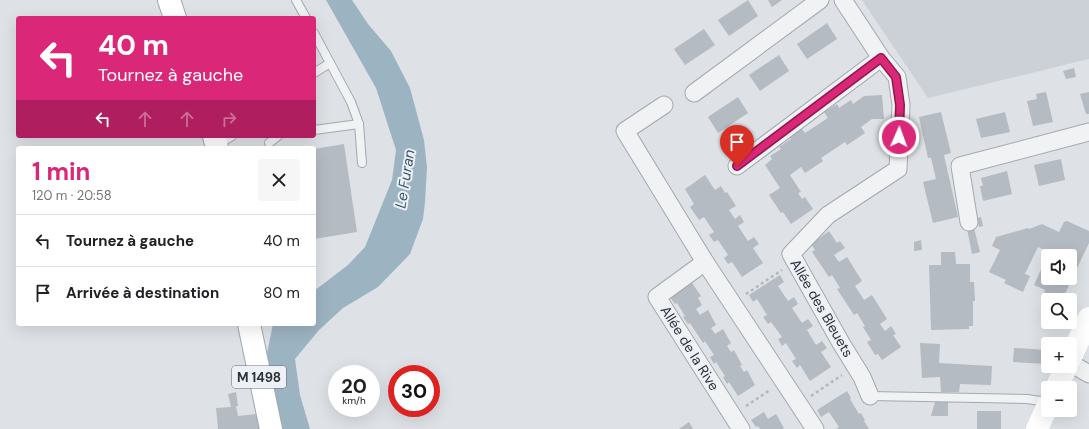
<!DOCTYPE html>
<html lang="fr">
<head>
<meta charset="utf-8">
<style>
  :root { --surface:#fff; --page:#f6f6f6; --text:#202124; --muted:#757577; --line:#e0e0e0; --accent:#db2777 }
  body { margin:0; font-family:"DM Sans",sans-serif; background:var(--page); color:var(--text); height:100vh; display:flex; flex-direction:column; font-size:15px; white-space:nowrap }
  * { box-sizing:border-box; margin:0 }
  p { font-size:13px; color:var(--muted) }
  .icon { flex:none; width:22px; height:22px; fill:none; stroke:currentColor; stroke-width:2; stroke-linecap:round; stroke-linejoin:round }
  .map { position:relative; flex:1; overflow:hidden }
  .panel { position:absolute; left:16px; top:146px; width:300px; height:180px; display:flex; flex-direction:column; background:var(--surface); border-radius:4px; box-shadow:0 4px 16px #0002 }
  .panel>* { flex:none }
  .banner { position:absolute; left:16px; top:16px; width:300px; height:122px; border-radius:4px; box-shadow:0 4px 16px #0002; background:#db2777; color:#fff; overflow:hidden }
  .tools { position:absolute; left:1041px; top:249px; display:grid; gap:8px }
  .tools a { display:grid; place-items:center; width:36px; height:36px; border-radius:4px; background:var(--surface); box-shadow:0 4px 16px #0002; font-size:20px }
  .speed { position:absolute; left:328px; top:365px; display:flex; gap:8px; font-size:20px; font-weight:700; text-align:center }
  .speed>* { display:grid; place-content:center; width:52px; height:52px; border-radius:50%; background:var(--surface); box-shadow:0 4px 16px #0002; line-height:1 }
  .speed small { font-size:10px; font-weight:400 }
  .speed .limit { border:6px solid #d22; background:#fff; color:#111 }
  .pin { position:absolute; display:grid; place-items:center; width:34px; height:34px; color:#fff; margin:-41px -17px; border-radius:50% 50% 50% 0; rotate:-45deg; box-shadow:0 0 4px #0007 }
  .pin .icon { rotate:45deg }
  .me { position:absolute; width:44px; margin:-22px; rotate:2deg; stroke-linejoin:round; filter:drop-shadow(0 0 3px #0008) }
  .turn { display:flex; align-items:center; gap:14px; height:84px; padding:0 16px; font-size:18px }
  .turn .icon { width:52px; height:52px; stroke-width:2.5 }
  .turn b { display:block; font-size:28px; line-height:34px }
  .lanes { display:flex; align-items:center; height:38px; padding:0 16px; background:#0003; justify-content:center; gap:20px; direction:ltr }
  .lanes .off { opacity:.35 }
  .round { display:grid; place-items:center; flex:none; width:42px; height:42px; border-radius:4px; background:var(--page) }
  .overview { display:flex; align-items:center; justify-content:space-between; height:68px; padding:0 16px }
  h1 { font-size:24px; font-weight:700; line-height:30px; color:var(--accent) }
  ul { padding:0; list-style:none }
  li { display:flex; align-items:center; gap:12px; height:52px; padding:0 16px; border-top:1px solid var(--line) }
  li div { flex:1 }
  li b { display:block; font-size:15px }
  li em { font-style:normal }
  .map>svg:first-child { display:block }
  .built { fill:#ccd1d7 }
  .water { fill:#9cb3c2 }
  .building { fill:#b5bbc2; fill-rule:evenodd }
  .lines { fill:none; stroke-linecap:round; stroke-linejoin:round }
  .service-casing { stroke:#a4a9af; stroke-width:10 }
  .minor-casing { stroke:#a4a9af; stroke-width:19 }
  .primary-casing { stroke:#9ea7b0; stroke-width:24 }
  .path { stroke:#b4b8bc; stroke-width:2.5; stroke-dasharray:3 3; stroke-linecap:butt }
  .service { stroke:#f0f2f4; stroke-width:8 }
  .minor { stroke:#f0f2f4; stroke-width:17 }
  .secondary { stroke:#fff; stroke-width:22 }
  .primary { stroke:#fff; stroke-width:22 }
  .route-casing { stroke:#8e194d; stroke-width:10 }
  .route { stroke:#db2777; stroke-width:7 }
  .labels { text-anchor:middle; stroke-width:4; stroke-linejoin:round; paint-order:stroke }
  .shield { fill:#edf0f4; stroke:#646a72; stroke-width:1 }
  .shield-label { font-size:13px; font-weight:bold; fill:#29313b }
  .street-label { font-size:14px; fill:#29313b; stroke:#edf0f4 }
  .water-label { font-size:15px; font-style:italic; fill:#37546a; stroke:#edf0f4 }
</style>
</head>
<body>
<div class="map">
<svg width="1089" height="429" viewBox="0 0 1089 429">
  <rect width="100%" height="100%" fill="#dee2e6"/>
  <path class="built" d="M862,0h227v59l-161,39z"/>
  <path class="water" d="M326,0h26l16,24 23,27 19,37 14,52 3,27 -2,35 -2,17 -13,35 -32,33 -35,21 -24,22 -24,29 5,36 10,34h-27l-17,-71 7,-34h41v-33l34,-26 17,-18 27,-67 4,-30 -20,-62z"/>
  <g class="building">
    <path d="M748,0l10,16 -29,20 -11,-16z"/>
    <path d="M768,0h14l-10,7z"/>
    <path d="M827,23l10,16 -30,20 -10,-15z"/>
    <path d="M704,29l11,16 -30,20 -11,-16z"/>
    <path d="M779,55l10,16 -29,20 -11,-16z"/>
    <path d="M1074,68l2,9 -10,2 -3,-8z"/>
    <path d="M1046,92l7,30 -20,4 -6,-25 10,-2 -1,-5z"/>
    <path d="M1089,92v22h-3l-6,-20z"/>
    <path d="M882,95l2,24h-12l-11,8 4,6 -18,12 -2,-3 -24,16 2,3 -18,12 -4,-6 -11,8 11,17 -3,1 4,6 3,-2 8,12 -22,15 -8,-12 -2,1 -12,-18 11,-7 -15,-23 7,-6 -2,-3 11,-7 -2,-2 12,-8 -2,-3 12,-8 4,5 23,-15 -4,-6 13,-8 2,4 12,-8 2,4 11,-8z"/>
    <path d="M738,97l10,16 -30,20 -10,-16z"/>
    <path d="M941,112l10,41 -7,2 14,62 -25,6 -10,-41 13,-3 -5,-21h-3l-9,-41z"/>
    <path d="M1005,112l5,20 -29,6 -5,-19z"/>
    <path d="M344,144l13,88 -43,7v-90z"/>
    <path d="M1061,159l4,21 -26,6 -5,-21z"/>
    <path d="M1007,171l5,23 -29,7 -3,-15h3l-2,-8z"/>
    <path d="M705,175l10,15 6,-4 4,7 2,-1 9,14 -7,4 6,9 5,-4 4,7 -6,4 10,15 6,-4 5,7 -6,4 10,15 -21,14 -10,-15 -4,2 -4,-6 4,-3 -10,-15 -4,2 -5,-7 5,-3 -10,-15 -5,3 -9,-13 4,-3 -9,-15z"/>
    <path d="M981,217l2,9 -4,1 -2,-9z"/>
    <path d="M1067,221l22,10v12l-27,57 -18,-8 1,-2 -11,-5 15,-33 -11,-5 -13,27 5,2 -7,16 -19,-9 2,-3 -17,-8 11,-22 -8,-4 4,-9 32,-9 1,1 13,-5 17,8 5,-10zM1048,256h22v22h-22z"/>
    <path d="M974,228l6,24 -8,2 -5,-25z"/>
    <path d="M829,231l8,12 3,-2 5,7 -11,7 5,7 8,-5 15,24 -7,5 9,14 8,-5 15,24 -7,5 5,7 6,-5 5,8 -3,1 8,12 -19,13 -4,-6 -3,1 -8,-13 4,-2 -8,-13 2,-1 -8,-13 -3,2 -17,-26 3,-1 -8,-13 -3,2 -17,-25 3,-2 -4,-6z"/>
    <path d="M921,240l1,10 -8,1v-9z"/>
    <path d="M941,252h14l1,12h14v18h4l1,19h-2v25h-4v3l-38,1 -2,-65h12z"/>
    <path d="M780,275l4,7 -6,4 10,15 6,-4 4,7 -6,4 10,15 6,-4 5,7 -6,4 9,15 6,-4 5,7 -6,4 10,15 -21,14 -10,-16 -3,3 -5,-7 4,-2 -10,-16 -4,3 -4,-7 4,-2 -11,-15 -3,2 -5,-7 4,-2 -10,-16 -4,3 -4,-7z"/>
    <path d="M692,283l9,13 -3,2 4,7 -6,4 4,6 8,-5 8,15 -5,3 4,6 8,-5 8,14 -4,3 4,6 3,-2 8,15 -2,1 4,6 3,-2 8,15 -17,11 -9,-14 -2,2 -4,-7 2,-1 -9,-14 -2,2 -4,-7 4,-2 -9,-14 -2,2 -13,-20 -2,1 -5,-7 2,-1 -8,-13 -2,1 -5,-7z"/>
    <path d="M920,343l20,1 -1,19 53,3 -1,19 -31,-1 -1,8h-18l-1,-15 -18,1z"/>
    <path d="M1014,348l34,2 -1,14 -34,-2z"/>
    <path d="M847,391l4,7 -1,1 9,15 2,-1 4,7 -1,1 5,8h-33l3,-2 -10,-15 -8,5 -4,-7z"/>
    <path d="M236,392l2,14h-2l2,10 19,-2 4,15h-43l-2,-21 15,-1 -3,-13z"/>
    <path d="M935,402h13v14h-17z"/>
    <rect x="977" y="411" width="24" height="18"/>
    <path d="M764,412l4,7 8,-5 8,14 -2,1h-22l-2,-3 -2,1 -5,-7z"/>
    <path d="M689,422l4,7h-14z"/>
  </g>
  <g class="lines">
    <g class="service-casing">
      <g id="service">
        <path d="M296,0l10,18"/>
        <path d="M314,33l37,69 8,22 -45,6"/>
        <path d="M314,73l16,-10"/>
        <path d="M359,124l3,39"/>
        <path d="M269,143l9,-7"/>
        <path d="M217,145l15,-9"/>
        <path d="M870,396l157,3 20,3"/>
      </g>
    </g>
    <g class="minor-casing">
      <g id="minor">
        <path d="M843,0l38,58 16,19 4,28 -3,64 -70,46 -37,39 50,89 21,34 8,19"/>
        <path d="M694,93l126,-93"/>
        <path d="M664,105l-39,26 80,131"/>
        <path d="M737,166l144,-108"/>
        <path d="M969,222l-9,-56 129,-34"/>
        <path d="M1070,363l19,11"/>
        <path d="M741,429l-84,-132 48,-35 110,167"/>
      </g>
    </g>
    <g class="primary-casing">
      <g id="primary">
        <path d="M169,0l6,18"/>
        <path d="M214,136l3,12"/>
        <path d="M249,324l22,105"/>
      </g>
    </g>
    <g class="path">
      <path d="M746,294l36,-24"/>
      <path d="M811,396l31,-21"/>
      <path d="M746,406l24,-16"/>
    </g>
    <use href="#service" class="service"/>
    <use href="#minor" class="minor"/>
    <g class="secondary">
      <path d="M1070,359l19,-41"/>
      <path d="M1056,388l11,-22"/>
      <path d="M1037,429l11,-24"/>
    </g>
    <use href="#primary" class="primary"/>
  </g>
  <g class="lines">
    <g class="route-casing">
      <path id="route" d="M737,166l144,-108 15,19 4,28 -1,32"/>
    </g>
    <use href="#route" class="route"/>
  </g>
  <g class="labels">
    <rect class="shield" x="232" y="366" width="54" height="22" rx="3"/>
    <g class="shield-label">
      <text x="259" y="382">M 1498</text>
    </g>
    <g class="street-label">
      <text transform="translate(822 308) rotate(60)" y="5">Allée des Bleuets</text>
      <text transform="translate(690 348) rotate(58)" y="5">Allée de la Rive</text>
    </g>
    <g class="water-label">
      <text transform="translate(405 179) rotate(-81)" y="5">Le Furan</text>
    </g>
  </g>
</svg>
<div class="tools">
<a><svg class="icon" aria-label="sound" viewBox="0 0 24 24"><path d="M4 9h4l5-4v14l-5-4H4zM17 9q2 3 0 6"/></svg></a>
<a><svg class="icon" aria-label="search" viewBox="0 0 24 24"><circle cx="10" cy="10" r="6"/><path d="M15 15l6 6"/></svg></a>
<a>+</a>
<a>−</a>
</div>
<div class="speed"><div>20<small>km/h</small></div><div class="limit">30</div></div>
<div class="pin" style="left:737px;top:166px;background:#d93025"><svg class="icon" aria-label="arrive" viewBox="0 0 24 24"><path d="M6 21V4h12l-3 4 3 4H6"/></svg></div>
<svg class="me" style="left:899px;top:137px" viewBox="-20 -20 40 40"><circle r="17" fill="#db2777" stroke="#fff" stroke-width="3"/><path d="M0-11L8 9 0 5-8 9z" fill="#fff"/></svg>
<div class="banner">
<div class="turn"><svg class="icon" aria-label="left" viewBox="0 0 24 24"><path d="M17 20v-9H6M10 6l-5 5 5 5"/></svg><div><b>40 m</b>Tournez à gauche</div></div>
<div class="lanes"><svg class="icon" aria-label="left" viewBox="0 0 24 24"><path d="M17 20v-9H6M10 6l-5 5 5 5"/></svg><svg class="icon off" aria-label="ahead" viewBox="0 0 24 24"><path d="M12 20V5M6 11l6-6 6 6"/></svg><svg class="icon off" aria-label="ahead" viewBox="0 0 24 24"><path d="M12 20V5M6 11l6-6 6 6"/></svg><svg class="icon off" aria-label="right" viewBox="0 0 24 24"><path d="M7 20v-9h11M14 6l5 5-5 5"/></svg></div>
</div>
<section class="panel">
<div class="overview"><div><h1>1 min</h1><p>120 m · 20:58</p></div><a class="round"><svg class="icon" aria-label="close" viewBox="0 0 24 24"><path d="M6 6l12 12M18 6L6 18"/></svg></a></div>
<ul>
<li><svg class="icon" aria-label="left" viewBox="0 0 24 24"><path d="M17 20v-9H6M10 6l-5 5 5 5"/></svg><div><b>Tournez à gauche</b></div><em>40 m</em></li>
<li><svg class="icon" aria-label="arrive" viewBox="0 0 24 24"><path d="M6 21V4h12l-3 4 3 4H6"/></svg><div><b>Arrivée à destination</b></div><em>80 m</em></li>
</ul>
</section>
</div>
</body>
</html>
